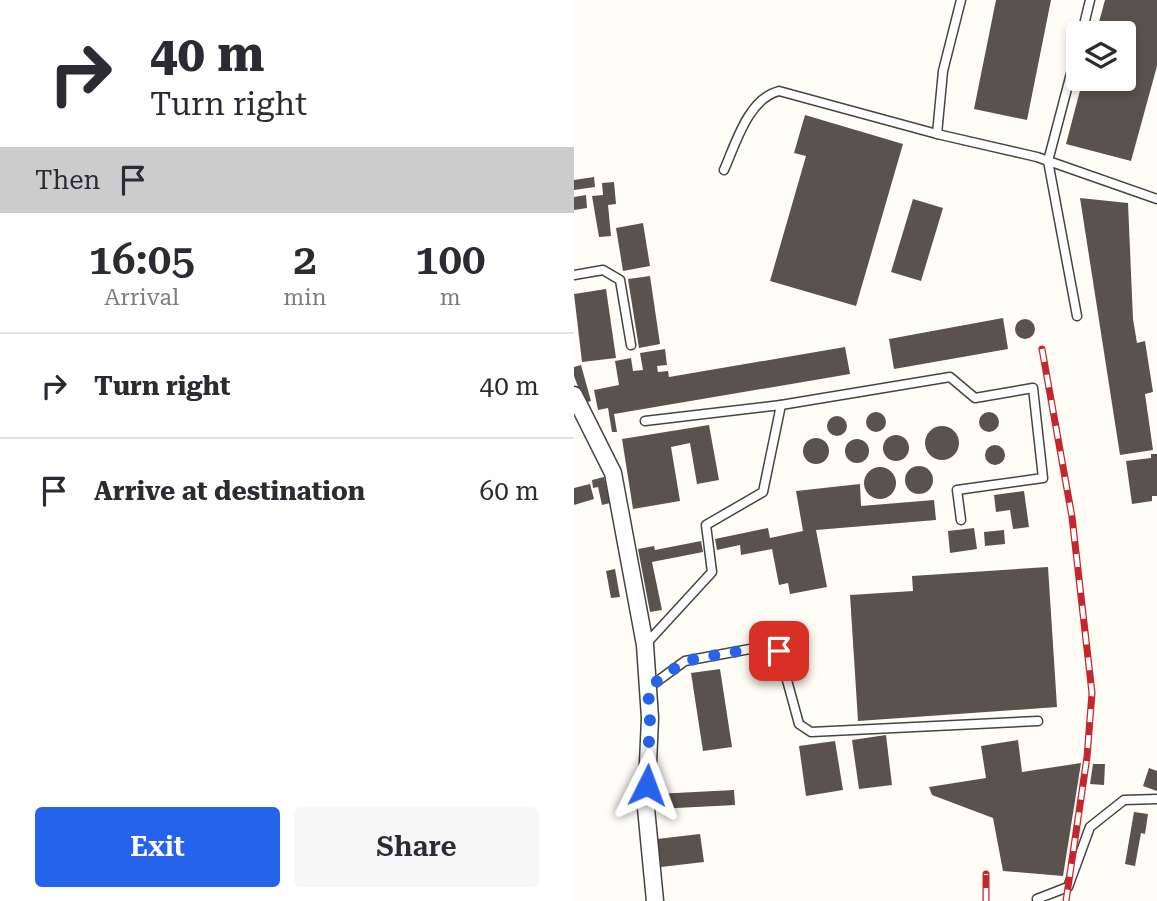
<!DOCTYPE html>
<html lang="en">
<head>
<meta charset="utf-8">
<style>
  :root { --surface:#fff; --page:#f7f7f7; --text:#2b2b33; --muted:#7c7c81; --line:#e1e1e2; --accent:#2563eb }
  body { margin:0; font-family:"Roboto Serif",serif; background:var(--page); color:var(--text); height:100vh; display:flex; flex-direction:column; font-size:26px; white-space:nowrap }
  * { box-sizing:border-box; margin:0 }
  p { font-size:23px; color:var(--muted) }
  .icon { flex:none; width:38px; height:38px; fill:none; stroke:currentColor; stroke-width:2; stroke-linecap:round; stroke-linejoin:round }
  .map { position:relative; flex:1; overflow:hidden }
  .panel { display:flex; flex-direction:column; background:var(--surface); width:574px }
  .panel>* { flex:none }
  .hud { background:#fff; color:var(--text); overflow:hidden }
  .buttons { position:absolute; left:492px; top:21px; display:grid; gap:14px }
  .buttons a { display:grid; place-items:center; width:70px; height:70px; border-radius:7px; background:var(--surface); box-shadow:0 4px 10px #0003; font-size:35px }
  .pin { position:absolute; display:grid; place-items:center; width:60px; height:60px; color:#fff; margin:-30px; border-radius:14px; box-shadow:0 4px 10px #0006 }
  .me { position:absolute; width:77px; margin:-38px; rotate:3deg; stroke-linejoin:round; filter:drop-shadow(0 0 5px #0008) }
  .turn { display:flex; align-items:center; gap:24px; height:147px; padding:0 35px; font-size:32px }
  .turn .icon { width:91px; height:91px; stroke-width:2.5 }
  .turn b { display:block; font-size:49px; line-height:60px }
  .then { display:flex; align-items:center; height:66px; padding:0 35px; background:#0003; gap:14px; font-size:26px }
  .eta { display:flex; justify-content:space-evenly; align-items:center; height:119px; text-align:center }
  .eta b { font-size:42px; font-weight:600; line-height:49px }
  .cta { display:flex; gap:14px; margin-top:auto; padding:14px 35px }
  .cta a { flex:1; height:80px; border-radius:7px; background:var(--accent); color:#fff; font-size:28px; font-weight:600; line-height:80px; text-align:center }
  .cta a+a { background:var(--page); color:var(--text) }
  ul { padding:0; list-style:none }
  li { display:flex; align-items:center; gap:21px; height:105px; padding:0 35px; border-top:2px solid var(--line) }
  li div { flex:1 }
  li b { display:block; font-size:26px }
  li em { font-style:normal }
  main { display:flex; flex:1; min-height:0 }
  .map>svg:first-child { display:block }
  .building { fill:#5a524d }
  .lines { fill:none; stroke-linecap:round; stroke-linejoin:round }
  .lane-casing { stroke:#444; stroke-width:11 }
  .street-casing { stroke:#444; stroke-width:19 }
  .lane { stroke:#fff; stroke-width:8 }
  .street { stroke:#fff; stroke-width:16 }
  .rail-casing { stroke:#c4262e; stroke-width:7 }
  .rail { stroke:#fff; stroke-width:4.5; stroke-dasharray:13; stroke-linecap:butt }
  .route { stroke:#2563eb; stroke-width:12; stroke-dasharray:0 21.6 }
</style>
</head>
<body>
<main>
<section class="panel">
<div class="hud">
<div class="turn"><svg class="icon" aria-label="right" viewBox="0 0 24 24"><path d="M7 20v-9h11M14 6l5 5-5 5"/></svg><div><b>40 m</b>Turn right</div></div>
<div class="then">Then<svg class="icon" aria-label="arrive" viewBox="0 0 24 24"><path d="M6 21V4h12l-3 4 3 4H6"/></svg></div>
</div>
<div class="eta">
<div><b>16:05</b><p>Arrival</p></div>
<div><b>2</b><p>min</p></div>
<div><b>100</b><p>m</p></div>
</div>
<ul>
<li><svg class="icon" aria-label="right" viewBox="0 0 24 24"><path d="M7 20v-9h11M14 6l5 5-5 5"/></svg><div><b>Turn right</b></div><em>40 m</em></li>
<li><svg class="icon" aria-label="arrive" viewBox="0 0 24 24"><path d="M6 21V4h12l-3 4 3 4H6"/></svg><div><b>Arrive at destination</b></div><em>60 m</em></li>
</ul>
<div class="cta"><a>Exit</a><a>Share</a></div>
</section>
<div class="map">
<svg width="583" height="901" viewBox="0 0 583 901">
  <rect width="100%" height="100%" fill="#fffdf5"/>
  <g class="building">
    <path d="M422,0h55l-24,120 -53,-11z"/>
    <path d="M531,0h52v66l-26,95 -65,-17 17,-65h41v-46h-28z"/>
    <path d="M231,115l98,29 -47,162 -86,-25 36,-125 -12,-3z"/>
    <path d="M20,177l1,10 -21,3v-10z"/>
    <path d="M40,182l2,22 -8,1 3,31 -12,1 -7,-41 11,-1 -1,-12z"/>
    <path d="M12,195l1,13 -13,2v-13z"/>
    <path d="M506,198l48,5 5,116 4,24 8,-2 8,51 -8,2 8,56 -33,5z"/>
    <path d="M339,199l30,9 -22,73 -30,-9z"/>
    <path d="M69,223l7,43 -27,5 -7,-43z"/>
    <path d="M76,276l10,68 -21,4 -11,-69z"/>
    <path d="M32,289l10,69 -34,4 -8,-68z"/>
    <path d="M429,318l5,31 -114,20 -5,-30z"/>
    <circle cx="451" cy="329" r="10"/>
    <path d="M271,347l5,27 -236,40 3,18h-5l-4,-24 -10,2 -4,-20 25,-5 -4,-24 16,-3 2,13 10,-1 -3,-17 25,-4 2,16 -10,1 1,6 10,-1 1,6z"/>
    <path d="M7,365l10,36 -7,2 -10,-27v-9z"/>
    <circle cx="415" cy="422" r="10"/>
    <circle cx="302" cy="422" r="10"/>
    <circle cx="263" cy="426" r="10"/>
    <path d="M135,425l10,55 -22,4 -7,-41 -19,4 9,54 -47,8 -11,-70z"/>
    <circle cx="368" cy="443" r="17"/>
    <circle cx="322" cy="448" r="13"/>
    <circle cx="242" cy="451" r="13"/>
    <circle cx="283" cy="451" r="12"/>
    <circle cx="421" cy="455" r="10"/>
    <path d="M577,454h6v42h-5v5l-20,3 -6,-43 25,-3z"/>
    <circle cx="345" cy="480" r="14"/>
    <circle cx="306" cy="483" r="16"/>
    <path d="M30,477l6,26 -8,2 -4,-18 -5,1 -1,-8z"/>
    <path d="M16,484l4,15 -20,6v-17z"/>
    <path d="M286,484l1,22 73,-6 2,20 -120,10 11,57 -37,7 -2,-11 -9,2 -7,-36 -31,6 -1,-10 -23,5 -2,-11 53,-11 2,10 33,-7 -7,-40z"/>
    <path d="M450,491l5,36 -16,2 -3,-19 -14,2 -2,-17z"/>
    <path d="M400,528l3,21 -27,4 -2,-22z"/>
    <path d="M430,530l1,14 -20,2 -1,-14z"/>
    <path d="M127,541l2,11 -51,10 10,48 -12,2 -12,-63 16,-3 1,4z"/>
    <path d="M474,567l9,140 -199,14 -8,-126 63,-4 -1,-15z"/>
    <path d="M41,569l5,28 -9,1 -5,-27z"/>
    <path d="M146,669l12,78 -29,4 -12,-78z"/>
    <path d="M312,735l6,50 -33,4 -7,-49z"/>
    <path d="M444,740l4,32 59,-9 -18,113 -60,-5 -10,-53 -61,-23 -3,-8 57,-9 -5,-32z"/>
    <path d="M261,741l8,49 -37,6 -7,-50z"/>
    <path d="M519,764h12l-1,21 -14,-1z"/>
    <path d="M575,768l8,3v20l-14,-5z"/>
    <path d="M160,790l1,15 -78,4 -1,-15z"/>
    <path d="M560,812l14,2 -3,20 -4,-1 -6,33 -10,-2z"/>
    <path d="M126,834l4,28 -43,5 -4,-28z"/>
  </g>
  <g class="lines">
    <g class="lane-casing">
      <g id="lane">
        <path d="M508,33l8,-33"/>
        <path d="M363,134l6,-63 18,-71"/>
        <path d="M150,170c12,-27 24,-71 55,-79l158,43 100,23 120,42"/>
        <path d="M0,275l29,-5 17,10 11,65"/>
        <path d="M503,316l-29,-155 30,-114"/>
        <path d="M71,421l136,-16"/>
        <path d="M71,645l67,-73 -6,-47 57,-33 18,-87 169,-28 25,21 58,-10 10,90 -86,12 4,30"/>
        <path d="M74,688l37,-27 81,-15 13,5 20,73 12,8 227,-11"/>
        <path d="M463,899l31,-12 22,-60 34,-27 33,-1"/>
      </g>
    </g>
    <g class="street-casing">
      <path id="street" d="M0,395l39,78 32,172 5,73 -4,90 9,93"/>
    </g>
    <use href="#lane" class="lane"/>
    <use href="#street" class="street"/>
    <g class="rail-casing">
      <g id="rail">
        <path d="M468,349l30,168 20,176 -5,64 -21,144"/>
        <path d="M412,901v-27"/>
      </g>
    </g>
    <use href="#rail" class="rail"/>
  </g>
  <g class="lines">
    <path class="route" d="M73,785l3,-67 -2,-30 37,-27 81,-15 13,5"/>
  </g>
</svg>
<div class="buttons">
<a><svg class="icon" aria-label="layers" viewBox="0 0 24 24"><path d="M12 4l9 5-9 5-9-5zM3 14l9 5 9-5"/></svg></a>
</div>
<div class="pin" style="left:205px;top:651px;background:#d93025"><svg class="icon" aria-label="arrive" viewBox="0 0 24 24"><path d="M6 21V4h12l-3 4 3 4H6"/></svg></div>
<svg class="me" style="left:73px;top:785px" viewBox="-20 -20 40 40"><path d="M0-17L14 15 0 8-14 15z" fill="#2563eb" stroke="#fff" stroke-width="4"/></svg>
</div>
</main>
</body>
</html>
